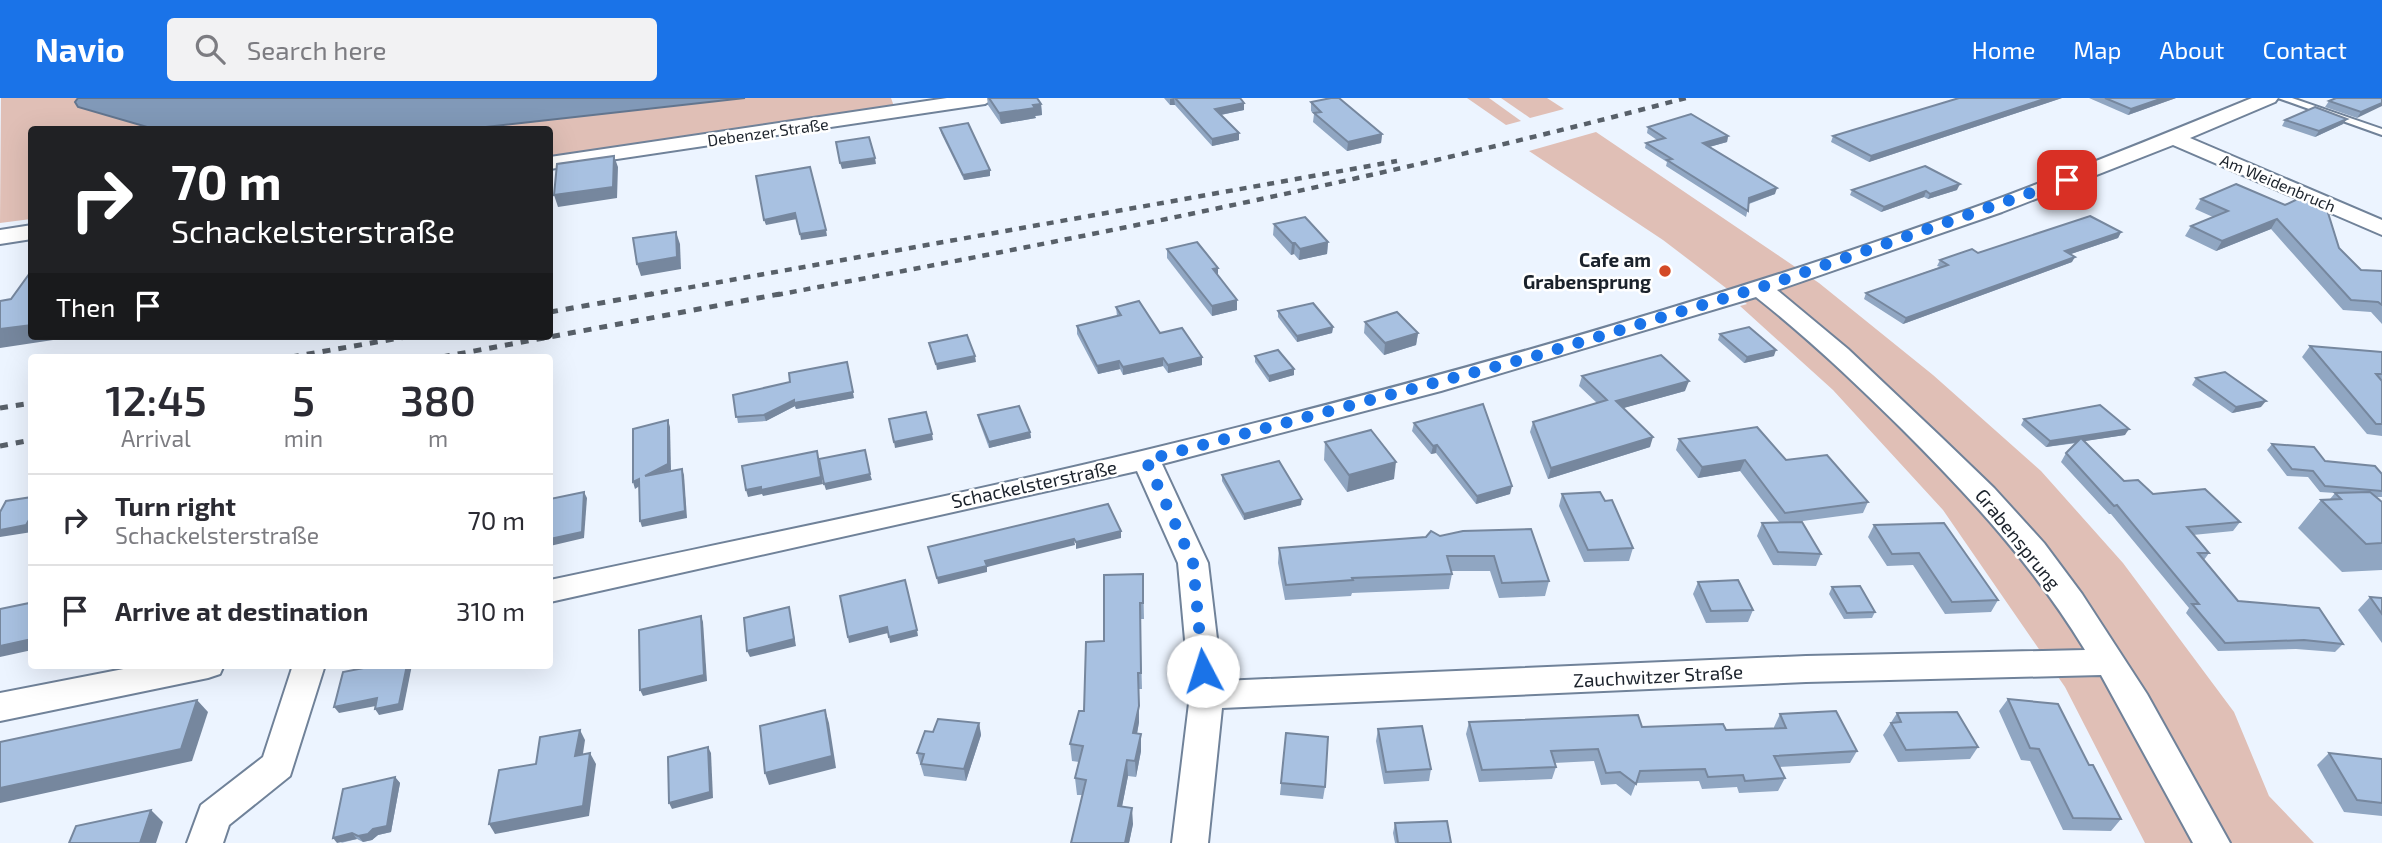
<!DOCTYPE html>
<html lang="en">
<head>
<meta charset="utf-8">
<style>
  :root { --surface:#fff; --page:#f2f2f3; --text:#2b2b33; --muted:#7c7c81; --line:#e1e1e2; --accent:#1a73e8 }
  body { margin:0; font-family:"Exo 2",sans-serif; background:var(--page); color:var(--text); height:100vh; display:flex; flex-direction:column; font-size:26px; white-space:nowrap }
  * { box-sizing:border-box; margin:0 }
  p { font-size:23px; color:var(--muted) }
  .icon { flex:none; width:38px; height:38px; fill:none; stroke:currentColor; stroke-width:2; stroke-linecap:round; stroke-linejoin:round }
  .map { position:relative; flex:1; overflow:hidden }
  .drawer { position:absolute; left:28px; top:256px; width:525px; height:315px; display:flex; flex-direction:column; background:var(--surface); border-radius:7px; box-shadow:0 7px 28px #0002 }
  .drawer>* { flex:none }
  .guide { position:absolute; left:28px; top:28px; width:525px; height:214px; border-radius:7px; box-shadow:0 7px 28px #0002; background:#202124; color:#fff; overflow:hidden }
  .pin { position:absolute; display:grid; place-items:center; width:60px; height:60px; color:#fff; margin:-30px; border-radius:14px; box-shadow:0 4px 10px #0006 }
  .me { position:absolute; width:77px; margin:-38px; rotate:355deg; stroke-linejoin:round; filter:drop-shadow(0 0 5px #0008) }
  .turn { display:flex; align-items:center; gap:24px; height:147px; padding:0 28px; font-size:32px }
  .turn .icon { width:91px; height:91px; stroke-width:2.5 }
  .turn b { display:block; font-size:49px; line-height:60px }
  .then { display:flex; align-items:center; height:66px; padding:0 28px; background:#0003; gap:14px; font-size:26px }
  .eta { display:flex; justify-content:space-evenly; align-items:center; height:119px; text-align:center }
  .eta b { font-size:42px; font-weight:600; line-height:49px }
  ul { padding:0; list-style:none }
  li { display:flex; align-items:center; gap:21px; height:91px; padding:0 28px; border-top:2px solid var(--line) }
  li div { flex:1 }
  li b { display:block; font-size:26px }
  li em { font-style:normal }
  header { display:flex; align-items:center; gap:42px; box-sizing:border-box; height:98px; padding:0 35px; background:var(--accent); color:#fff }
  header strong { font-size:33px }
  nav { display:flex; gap:38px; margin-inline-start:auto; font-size:24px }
  .search { width:490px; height:63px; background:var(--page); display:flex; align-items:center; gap:18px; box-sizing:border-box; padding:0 24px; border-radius:7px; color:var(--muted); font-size:26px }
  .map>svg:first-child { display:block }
  .green { fill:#e0bfb6 }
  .water { fill:#8199b8; stroke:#62758e; stroke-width:2 }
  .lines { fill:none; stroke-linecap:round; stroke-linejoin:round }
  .lane-casing { stroke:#708299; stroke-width:4 }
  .street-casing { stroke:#708299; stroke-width:4 }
  .lane { fill:#fff; fill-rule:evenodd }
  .street { fill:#fff; fill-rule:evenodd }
  .rail-far1 { stroke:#586069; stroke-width:4.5; stroke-dasharray:7 7; stroke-linecap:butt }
  .rail { stroke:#586069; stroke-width:5; stroke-dasharray:8 8; stroke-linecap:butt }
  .wall { fill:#90a6c2 }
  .shaded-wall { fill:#76879e }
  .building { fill:#a8c1e1; stroke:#76879e; stroke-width:2 }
  .route { stroke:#1a73e8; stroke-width:12; stroke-dasharray:0 21.6 }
  .poi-dot { fill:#d34a26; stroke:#fff; stroke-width:2.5 }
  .labels { text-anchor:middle; stroke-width:5; stroke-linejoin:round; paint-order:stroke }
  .far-street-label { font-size:16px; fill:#1b222b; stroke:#fff }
  .poi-label { font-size:19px; font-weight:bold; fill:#1b222b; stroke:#fff; text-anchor:end }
  .street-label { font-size:19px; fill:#1b222b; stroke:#fff }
</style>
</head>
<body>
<header>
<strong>Navio</strong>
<div class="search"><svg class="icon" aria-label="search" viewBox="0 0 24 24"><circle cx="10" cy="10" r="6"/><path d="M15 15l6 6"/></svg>Search here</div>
<nav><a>Home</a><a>Map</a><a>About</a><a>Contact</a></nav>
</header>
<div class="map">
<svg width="2382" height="745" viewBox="0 0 2382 745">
  <rect width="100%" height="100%" fill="#ecf4ff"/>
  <g class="green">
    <path d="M1,0h77l-3,4 79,27 -122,1 -1,89 -31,4z"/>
    <path d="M745,0h146l4,11 -340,50 -5,-1v-28h-91z"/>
    <path d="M1467,0h22l32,23 -15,4z"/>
    <path d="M1501,0h46l17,11 -34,9z"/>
    <path d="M1596,34l223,151 114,92 108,96 82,92 111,149 35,84 45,47h-169l-80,-156 -122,-177 -110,-120 -93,-84 7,-2 -84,-64 -134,-89z"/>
  </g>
  <path class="water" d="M78,0h667l-286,32 -305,-1 -76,-22 -3,-5z"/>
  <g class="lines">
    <g class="lane-casing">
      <path id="lane" d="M2278,0h14l90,31v6z"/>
    </g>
    <g class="street-casing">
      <g id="street">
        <path d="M947,0h48l-10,6 -435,65v-12z"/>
        <path d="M2252,0h26l-3,4 -85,36 192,82v15l-209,-90 -171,67 -225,78 71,59 93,88 53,51 50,55 38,51 65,100 83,149h-37l-92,-168 -295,7 -584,26 -14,135h-36l18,-148 -12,-132 -41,-92 -587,131v-22c197,-42 396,-82 592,-129 285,-69 569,-148 845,-248 89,-33 177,-69 265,-105zM1756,199c52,41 99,86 146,132 70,70 131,136 183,221l-279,6 -584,25 -14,-118 -46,-99 279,-73z"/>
        <path d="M32,127v14l-32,5v-14z"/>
        <path d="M144,567h80l-4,9 -12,4 -208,43v-28z"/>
        <path d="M293,567h32l-35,111 -61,49 -6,18h-36l14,-38 62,-48z"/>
      </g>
    </g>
    <use href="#lane" class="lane"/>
    <use href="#street" class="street"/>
    <g class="rail-far1">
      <path d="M647,197l750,-134"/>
      <path d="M776,197c305,-57 609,-117 910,-197"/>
    </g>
    <g class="rail">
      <path d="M550,214l107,-19"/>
      <path d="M291,259l120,-21"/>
      <path d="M442,259l343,-64"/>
      <path d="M0,310l32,-5"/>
      <path d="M0,348l32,-6"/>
    </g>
  </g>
  <g class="wall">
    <path d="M987,0h50l4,6 1,11 -7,1 1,2 -35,6 -13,-19z"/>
    <path d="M1164,0h76l4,12 -23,5 18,18v7l-27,6 -37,-41h-5z"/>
    <path d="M1959,0h103l-193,64 -38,-20 2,-6z"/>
    <path d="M2089,0h87l-48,17z"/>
    <path d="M2333,0h49l-25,20 -32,-11 4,-6 4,-2z"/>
    <path d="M1311,4l71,32 -1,9 -34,8 -34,-29 1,-8 -3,-3z"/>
    <path d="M2285,22l58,4 -28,13 -33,-11z"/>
    <path d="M1648,29l80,9 -1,6 -18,5 66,47 -26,10 -3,13 -80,-51 1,-4 -22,-14 1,-5 11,-3 -10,-7z"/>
    <path d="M940,30l50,48 -26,4 -23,-47z"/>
    <path d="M2236,86l103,64 22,22 21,1v53l-11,-12 -28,-2 -72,-81 -55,22 -31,-15 6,-10 22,-9 -18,-8 6,-10z"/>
    <path d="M1852,92h105l-29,9 -4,-2 -43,15 -31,-17z"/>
    <path d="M1274,126l54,18 -1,12 -28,6 -5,-6 -3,1 -18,-20z"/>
    <path d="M2121,134l-3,6 -47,16 1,8 -169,62 -39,-25 2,-6 74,-26 -3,-1 3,-6 38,-7z"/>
    <path d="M1167,151l51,27 19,34 -25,6 -45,-58z"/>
    <path d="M1116,209l44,26 42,32 -34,8 -5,-7 -40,9 -3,-6 -22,5 -21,-40v-8l40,-10z"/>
    <path d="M1278,213l55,16 -1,6 -35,9 -19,-25z"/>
    <path d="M1365,224l53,11 -2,12 -32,10 -20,-22z"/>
    <path d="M1720,236l54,22 -30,7 -26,-23z"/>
    <path d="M2310,248l72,6v84l-15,-2 -65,-77z"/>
    <path d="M1255,258l39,19 -25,7 -14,-20z"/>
    <path d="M1582,278l103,15 -62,17 27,39 -102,32 -18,-47 3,-10 64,-19 -18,-17z"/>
    <path d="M2196,280l65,29 -29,6 -40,-28z"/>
    <path d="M733,297l121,3 -58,11 -1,-3 -29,15 -28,2z"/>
    <path d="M978,317l52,17 1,6 -42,10 -10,-27z"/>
    <path d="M2024,321l101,16 -41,6 40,40 29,13 87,28 -7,9 -40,4 16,18 -5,7 34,41 105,43 -8,8 -39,-3 -78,2 -32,-38 3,-5 -78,-94h-2l-48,-52 5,-9 11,-10 -31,4 -25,-22z"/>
    <path d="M1414,325l96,71 -34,10 -40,-51 -5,1 -19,-23z"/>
    <path d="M1679,341l107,21 82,42 -5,11 -68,9 26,32 -5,12 -43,-1 -16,-29 5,-13h18l-40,-52 -42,7 -22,-28z"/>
    <path d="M1325,344l69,37 -47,13 -23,-32z"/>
    <path d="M2272,346l53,17 57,13v23h-6l6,5v68l-40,2 -44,-44 23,-28 9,-1 5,-6 -15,-1 -12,-15 -21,-1 -20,-26z"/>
    <path d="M1222,377l79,30 -57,15 -22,-39z"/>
    <path d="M1562,396l71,54 -4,13 -45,1 -25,-56z"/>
    <path d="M1874,427l124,75 -7,12 -46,2 -32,-49 -26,1 -19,-29z"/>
    <path d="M1463,433l86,50 -4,15 -46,2 -9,-27h-38v3l-3,15 -97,4 -1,3 -66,4 -7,-37 1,-15 161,-12z"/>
    <path d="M1143,476l1,45h-4l2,70h-3v33l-2,12 4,17 -5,26 -8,-1 -6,30 11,18 -4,19h-58l12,-48h-6l-2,-17 4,-16 -7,-1 -2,-17 14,-33 20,-70z"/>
    <path d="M1698,484l55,28 -5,12 -42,1 -13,-29z"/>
    <path d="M1832,489l43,25 -3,6 -28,1 -15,-25z"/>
    <path d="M2370,499l12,1v45l-24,-33z"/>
    <path d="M2008,601l81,66 32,54 -10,12 -48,-1 -33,-69 -9,-1 -22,-49z"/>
    <path d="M1897,615l81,34 -8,12 -72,3 -15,-27z"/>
    <path d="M1780,616l77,37 -7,12 -71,4 6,11 -7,13 -39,2 -2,-6 -35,2 -3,-8 -63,2 -5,13 -15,-12 -15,1 -7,-24 -40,2 2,4 -4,12 -73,3 -13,-48 3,-12 257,8 48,-2v-1z"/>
    <path d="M979,625l2,12 -15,46 -42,-5 -7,-23 16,-21z"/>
    <path d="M1378,631l53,40 -2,12 -45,3 -8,-43z"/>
    <path d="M1286,635l39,54 -2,12 -43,-4z"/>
    <path d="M2329,655l53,6v57l-38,-4 -27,-47z"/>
    <path d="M395,679l5,6 -9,49 -13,3 -6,5 -9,2 -6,-3 -16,4z"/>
    <path d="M1395,725l56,20h-56l-2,-10z"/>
  </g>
  <g class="shaded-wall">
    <path d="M1174,0l1,7h-5v-6z"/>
    <path d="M2047,0h15l-193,64 2,-6z"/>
    <path d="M2163,0h13l-48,17 3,-6z"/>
    <path d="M1244,5v7l-29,6v-7z"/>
    <path d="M2382,5v3l-25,12 4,-6z"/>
    <path d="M1041,6l1,11 -7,1 1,2 -35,6 -2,-11z"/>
    <path d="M2347,21l-4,5 -28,13 4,-6z"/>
    <path d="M1239,35v7l-27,6v-7z"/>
    <path d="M1382,36l-1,9 -34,8 1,-9z"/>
    <path d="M1728,38l-1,6 -25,7 1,-6z"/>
    <path d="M614,58l4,11 -1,31 -59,9 -4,-12z"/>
    <path d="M875,60l1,6 -34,5 -2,-6z"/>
    <path d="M990,72v6l-26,4 -1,-5z"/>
    <path d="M1960,86l-3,6 -29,9 2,-5z"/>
    <path d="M1777,90l-2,6 -28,10 2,-6z"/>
    <path d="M1926,93l-2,6 -43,15 3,-5z"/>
    <path d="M795,115l2,6 -31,6 -2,-5z"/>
    <path d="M2277,121l-6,10 -55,22 6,-10z"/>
    <path d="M826,132l1,6 -26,4 -1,-6z"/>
    <path d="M676,134l4,12 1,25 -40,7 -4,-12z"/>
    <path d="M2121,134l-3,6 -56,19 3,-6z"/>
    <path d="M1328,144l-1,12 -28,6 1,-11z"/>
    <path d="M1292,145h3l-1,11 -3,1z"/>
    <path d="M2075,159l-3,5 -169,62 3,-6z"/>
    <path d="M1218,170v9l-5,-8z"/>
    <path d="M1237,202v10l-25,6v-10z"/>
    <path d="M32,227v11h42l-1,1 -73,11v-19z"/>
    <path d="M1333,229l-1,6 -35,9v-6z"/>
    <path d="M1418,235l-2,12 -32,10 1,-12z"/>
    <path d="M1776,252l-2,6 -30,7 3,-6z"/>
    <path d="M975,258l1,6 -39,8 -1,-6z"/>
    <path d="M1202,259v8l-34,8v-8z"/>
    <path d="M1163,260v8l-40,9v-8z"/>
    <path d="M1119,263l1,8 -22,5 -1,-8z"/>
    <path d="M847,264l7,36 -58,11 -1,-3 -29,15 -2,-6 30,-15z"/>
    <path d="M1294,271v6l-25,7v-6z"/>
    <path d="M1689,283l-4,10 -72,20 3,-10z"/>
    <path d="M2266,303l-5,6 -29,6 4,-6z"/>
    <path d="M668,322l2,7 1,43 -24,12 -2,-6z"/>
    <path d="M2129,331l-4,6 -79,12 4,-6z"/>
    <path d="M1030,334l1,6 -42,10v-6z"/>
    <path d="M932,336l1,6 -38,8 -1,-6z"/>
    <path d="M1653,339l-3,10 -102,32 3,-11z"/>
    <path d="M1437,347l-1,8 -5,1 2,-8z"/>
    <path d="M818,360l5,26 -60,12 -1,-2 -14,3 -2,-7z"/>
    <path d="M1745,362l-5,11 -42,7 4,-11z"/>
    <path d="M1396,364l-2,17 -47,13 2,-17z"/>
    <path d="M682,371l2,6 3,43 -45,9 -2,-6z"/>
    <path d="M870,376l2,6 -46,10 -2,-6z"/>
    <path d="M639,381l2,6 -6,4 -2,-7z"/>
    <path d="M1512,388l-2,8 -34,10 1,-8z"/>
    <path d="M584,394l3,6 -3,40 -34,8v-7z"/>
    <path d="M1302,401l-1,6 -57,15v-6z"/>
    <path d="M32,417v17l-32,5v-7z"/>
    <path d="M1121,433v7l-45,11v-7z"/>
    <path d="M1074,441l1,6 -88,22v5l-49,12 -1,-6 48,-17z"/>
    <path d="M789,509l7,39 -46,11 -3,-6z"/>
    <path d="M701,518l2,6 4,59 -64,15 -3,-6z"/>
    <path d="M887,529l1,6 -39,10 -1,-6z"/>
    <path d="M917,532l1,6 -28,7 -1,-6z"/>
    <path d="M32,541v11l-32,7v-11z"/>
    <path d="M407,567h5l-9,45 -24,5 -4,-6z"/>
    <path d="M1138,575l1,49 -5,28 -1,-17z"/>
    <path d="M377,600l4,7 -42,8 -5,-6z"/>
    <path d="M197,602l11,12 -16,49 -192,42v-15z"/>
    <path d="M825,612l4,13 7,45 -67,17 -4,-12z"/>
    <path d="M979,625l2,12 -15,46 -2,-12z"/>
    <path d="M580,632l5,10 -4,27 -6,-11z"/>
    <path d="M1141,636v17l-5,26 -1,-16z"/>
    <path d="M708,649l3,6 2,45 -41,11 -3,-6z"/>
    <path d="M590,655l6,11 -7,52 -94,18 -6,-10z"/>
    <path d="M1127,662l1,16 -9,46 -1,-16z"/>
    <path d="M395,679l5,6 -9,49 -13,3 -6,5 -9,2 -5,-6z"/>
    <path d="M1132,710l1,16 -4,19h-4z"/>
    <path d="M151,712l12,12 -7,21h-16z"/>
    <path d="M352,735l5,6 -20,4 -4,-5z"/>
  </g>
  <g class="building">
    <path d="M989,0h48l4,6 -8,1 2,3 -36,5z"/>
    <path d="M1175,0h65l4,5 -29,6 24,24 -27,6z"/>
    <path d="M1331,0h8l43,36 -34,8 -34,-29 7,-1 -10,-10z"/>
    <path d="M1959,0h88l-176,58 -38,-20z"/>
    <path d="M2105,0h58l-32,11z"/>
    <path d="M2336,0h46v5l-21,9 -32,-11z"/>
    <path d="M2315,9l32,12 -28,12 -34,-11z"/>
    <path d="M1691,16l37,22 -25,7 74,45 -28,10 -1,13 -81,-51 5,-1 -26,-16 19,-5 -17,-11z"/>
    <path d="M968,25l22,47 -27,5 -23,-47z"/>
    <path d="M869,39l6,21 -35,5 -4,-21z"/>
    <path d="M614,58l-1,31 -59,8 3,-31z"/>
    <path d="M1925,68l35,18 -30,10 -4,-3 -42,16 -32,-17z"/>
    <path d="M810,69l16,63 -26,4 -5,-21 -31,7 -8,-44z"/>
    <path d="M2236,86l49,21 23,-11 16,6 15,48 22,22 21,1v34l-4,-3 -27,-2 -74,-81 -55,22 -31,-15 37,-15 -27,-12z"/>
    <path d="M2090,118l31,16 -56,19 10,6 -169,61 -40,-25 82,-28 -8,-5 32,-11 6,4z"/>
    <path d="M1305,119l23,25 -28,7 -5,-6h-3l-18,-19z"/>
    <path d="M676,134l1,25 -40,7 -4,-26z"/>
    <path d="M1197,144l21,26 -5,1 24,31 -25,6 -45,-57z"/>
    <path d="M32,172v55l-32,4v-28l11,-2z"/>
    <path d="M1139,203l21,32 22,-5 20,29 -34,8 -5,-7 -40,9 -4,-6 -22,5 -20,-40 44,-11 -5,-8z"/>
    <path d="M1313,205l20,24 -36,9 -19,-25z"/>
    <path d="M1397,214l21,21 -33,10 -20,-21z"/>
    <path d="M1749,229l27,23 -29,7 -27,-23z"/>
    <path d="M967,237l8,21 -39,8 -7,-21z"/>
    <path d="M2310,248l72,6v22h-6l6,7v43h-6z"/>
    <path d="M1278,252l16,19 -25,7 -14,-20z"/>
    <path d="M1661,257l28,26 -73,20 37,36 -102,31 -18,-46 74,-22 -25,-24z"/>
    <path d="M847,264l6,30 -59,11v-3l-30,15 -28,2 -3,-22 57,-13 -1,-9z"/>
    <path d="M2225,274l41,29 -30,6 -40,-29z"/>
    <path d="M1483,306l29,82 -35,10 -40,-51 -4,1 -19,-23z"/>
    <path d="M2100,307l29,24 -79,12 -26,-22z"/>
    <path d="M1019,308l11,26 -41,10 -11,-27z"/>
    <path d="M926,314l6,22 -38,8 -5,-23z"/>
    <path d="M668,322v44l-23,12 37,-7 3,42 -45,10 -1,-42 -6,3v-53z"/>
    <path d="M1757,329l29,33 41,-5 41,47 -83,11 -40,-53 -43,7 -23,-28z"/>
    <path d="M1371,332l25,32 -47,13 -24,-33z"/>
    <path d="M2081,340l43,43 14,-1 15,14 52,-5 35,33 -53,5 22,26h-11l40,48 81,7 24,36 -39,-4 -79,3 -33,-39h7l-82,-99 -3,1 -48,-53z"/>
    <path d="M2272,346l42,3 11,14 50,5 7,8v17l-57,-5 -12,-15 -21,-2z"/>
    <path d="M865,352l5,24 -46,10 -5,-25z"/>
    <path d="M817,353l4,26 -60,13v-3l-15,3 -4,-24z"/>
    <path d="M1279,363l23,38 -58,15 -22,-39z"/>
    <path d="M584,394l-2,40 -32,7v-40z"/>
    <path d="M1600,394l5,9 7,-1 21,48 -45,2 -26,-56z"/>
    <path d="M2370,394l12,10v41l-16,1 -45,-44 20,-1 -6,-6z"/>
    <path d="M32,399v18l-6,10 -26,5v-18l6,-11z"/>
    <path d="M1108,406l13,27 -45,11 -2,-3 -89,22 2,5 -50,12 -9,-31z"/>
    <path d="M1802,424l19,32 -43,-2 -16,-29z"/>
    <path d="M1944,425l54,77 -46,2 -33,-49 -27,1 -18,-29z"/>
    <path d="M1531,431l18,52 -47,2 -8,-27h-47l5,18 -100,4 1,2 -67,5 -7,-37 147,-11 5,-6 9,5 23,-5z"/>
    <path d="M1143,476v29h-3l1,70h-3l1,33 -6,27 8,1 -6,27 -8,-1 -9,46 14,2 -7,35h-54l15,-63 -11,-2 8,-32 -13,-2 9,-33h5l2,-69 18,-1v-66z"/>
    <path d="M905,482l12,50 -28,7 -2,-10 -39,10 -8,-41z"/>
    <path d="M1738,482l15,30 -42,1 -13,-29z"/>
    <path d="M1860,488l15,26 -28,1 -15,-26z"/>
    <path d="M32,499v42l-32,7v-37l29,-6z"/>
    <path d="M2370,499l12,1v16z"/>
    <path d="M789,509l5,32 -47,12 -3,-33z"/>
    <path d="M701,518l3,59 -64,15 -1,-60z"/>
    <path d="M379,567h28l-8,39 -24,5 2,-11 -43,9 9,-35z"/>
    <path d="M2008,601l50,5 31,61h4l28,54 -48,-1 -34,-69 -9,-1z"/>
    <path d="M197,602l-16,49 -181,39v-46z"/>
    <path d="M825,612l7,46 -67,17 -5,-47z"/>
    <path d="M1836,613l21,40 -83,5 11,22 -40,3 -2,-6 -35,2 -3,-8 -65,2 -4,13 -16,-12 -14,1 -8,-24 -47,2 5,16 -74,3 -13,-48 169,-7 4,12 81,-3 3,6 60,-2 -6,-14z"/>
    <path d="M1957,614l21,35 -72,3 -15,-27 10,-1 -4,-9z"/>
    <path d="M938,621l41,4 -15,46 -43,-5 3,-10 -7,-1 8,-22 8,1z"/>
    <path d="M1422,628l9,43 -45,3 -8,-43z"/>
    <path d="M580,632l-5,26 15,-3 -7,53 -94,18 10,-54 37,-6 4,-27z"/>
    <path d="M1286,635l42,4 -3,50 -44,-4z"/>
    <path d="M708,649l2,45 -41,11 -1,-46z"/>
    <path d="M2329,655l53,6v44l-25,-3z"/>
    <path d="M395,679l-8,49 -14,3 -5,5 -10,2 -6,-3 -19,5 10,-49z"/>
    <path d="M151,712l-11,33h-71l7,-17z"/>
    <path d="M1447,723l4,22h-53l-3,-20z"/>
  </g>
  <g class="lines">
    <path class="route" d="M1203,573l-10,-108 -47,-103 389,-104 236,-72 296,-104"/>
  </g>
  <circle class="poi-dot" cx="1665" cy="173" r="7"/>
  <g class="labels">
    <g class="far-street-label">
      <text transform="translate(768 34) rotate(-8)" y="6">Debenzer Straße</text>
      <text transform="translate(2278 85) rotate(23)" y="6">Am Weidenbruch</text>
    </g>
    <g class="poi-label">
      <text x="1651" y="169">Cafe am<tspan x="1651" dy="22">Grabensprung</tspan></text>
    </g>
    <g class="street-label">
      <text transform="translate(1034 386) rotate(-12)" y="7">Schackelsterstraße</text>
      <text transform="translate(2018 441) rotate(51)" y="7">Grabensprung</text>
      <text transform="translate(1658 578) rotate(-3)" y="7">Zauchwitzer Straße</text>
    </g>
  </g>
</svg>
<div class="pin" style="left:2067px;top:82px;background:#d93025"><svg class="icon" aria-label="arrive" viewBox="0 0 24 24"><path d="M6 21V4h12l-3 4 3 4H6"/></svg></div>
<svg class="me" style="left:1203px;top:573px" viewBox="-20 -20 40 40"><circle r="19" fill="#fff"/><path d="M0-13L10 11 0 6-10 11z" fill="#1a73e8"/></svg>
<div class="guide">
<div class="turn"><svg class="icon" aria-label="right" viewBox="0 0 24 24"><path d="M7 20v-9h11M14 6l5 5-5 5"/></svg><div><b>70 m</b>Schackelsterstraße</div></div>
<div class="then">Then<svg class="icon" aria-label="arrive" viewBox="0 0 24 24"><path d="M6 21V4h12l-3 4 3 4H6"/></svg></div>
</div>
<section class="drawer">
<div class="eta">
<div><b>12:45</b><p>Arrival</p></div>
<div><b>5</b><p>min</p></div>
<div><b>380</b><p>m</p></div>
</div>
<ul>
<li><svg class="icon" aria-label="right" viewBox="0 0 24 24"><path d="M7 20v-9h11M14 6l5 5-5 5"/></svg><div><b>Turn right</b><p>Schackelsterstraße</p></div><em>70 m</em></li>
<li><svg class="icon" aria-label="arrive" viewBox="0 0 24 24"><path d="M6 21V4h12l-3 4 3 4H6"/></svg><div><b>Arrive at destination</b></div><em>310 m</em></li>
</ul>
</section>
</div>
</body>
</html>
